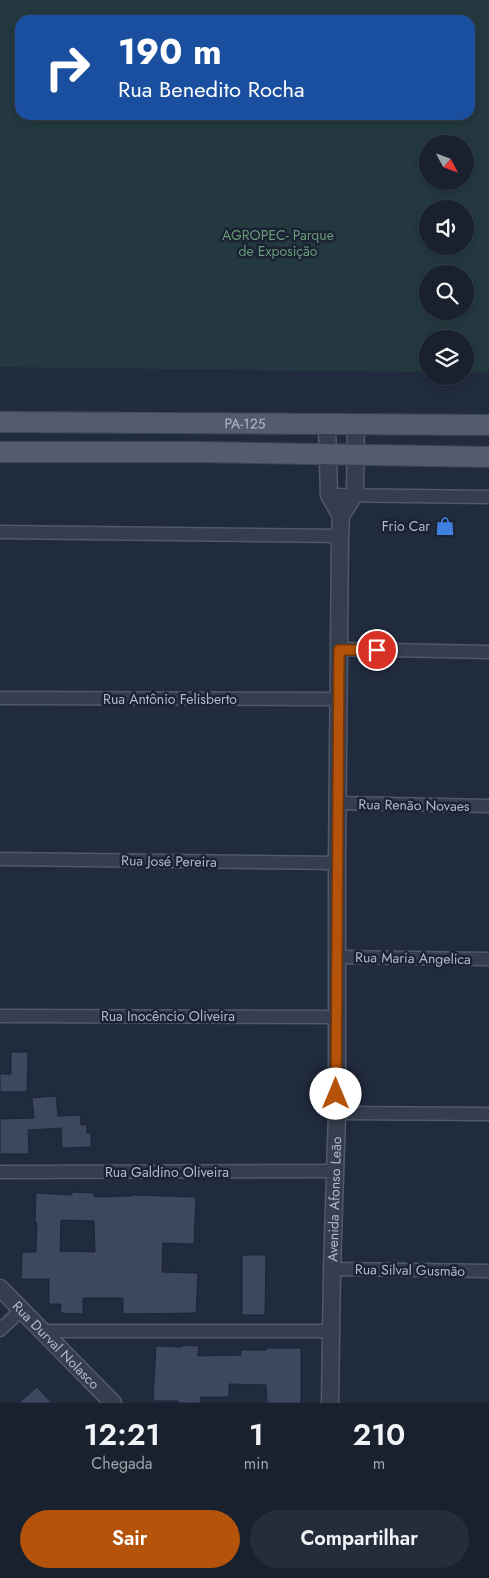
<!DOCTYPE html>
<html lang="pt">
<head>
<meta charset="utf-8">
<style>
  :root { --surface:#19202e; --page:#262d3a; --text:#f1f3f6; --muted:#9fa3aa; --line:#373e4a; --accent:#b45309 }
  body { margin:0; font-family:Jost,sans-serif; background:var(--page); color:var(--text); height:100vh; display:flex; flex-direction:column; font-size:19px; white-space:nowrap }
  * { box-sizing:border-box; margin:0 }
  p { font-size:16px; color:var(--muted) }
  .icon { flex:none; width:28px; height:28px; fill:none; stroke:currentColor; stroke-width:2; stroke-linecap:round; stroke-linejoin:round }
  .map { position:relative; height:1403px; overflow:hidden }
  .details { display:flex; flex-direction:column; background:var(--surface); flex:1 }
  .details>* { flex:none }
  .top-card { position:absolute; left:15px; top:15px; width:460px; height:105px; border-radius:15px; box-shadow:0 2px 8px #0003,0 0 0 1px var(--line); background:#1a4fa0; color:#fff; overflow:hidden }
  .needle { width:32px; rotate:131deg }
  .controls { position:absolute; left:419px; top:135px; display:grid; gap:10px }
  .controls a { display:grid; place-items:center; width:55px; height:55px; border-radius:50%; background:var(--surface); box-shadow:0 2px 8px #0003,0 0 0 1px var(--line); font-size:25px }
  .pin { position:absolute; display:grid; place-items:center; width:42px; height:42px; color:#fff; margin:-21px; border:2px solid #fff; border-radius:50%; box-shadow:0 1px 5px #0007 }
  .me { position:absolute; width:55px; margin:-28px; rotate:0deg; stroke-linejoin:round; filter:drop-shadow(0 0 4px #0008) }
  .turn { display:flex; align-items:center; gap:18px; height:105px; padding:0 20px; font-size:22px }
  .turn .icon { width:65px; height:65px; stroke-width:2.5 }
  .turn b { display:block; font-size:35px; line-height:42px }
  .eta { display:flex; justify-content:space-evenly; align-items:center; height:85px; text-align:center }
  .eta b { font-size:30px; font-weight:600; line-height:35px }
  .button { display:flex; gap:10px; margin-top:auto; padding:10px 20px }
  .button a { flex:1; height:58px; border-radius:30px; background:var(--accent); color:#fff; font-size:20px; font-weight:600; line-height:58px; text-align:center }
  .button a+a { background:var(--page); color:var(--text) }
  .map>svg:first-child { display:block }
  .green { fill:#23393f; fill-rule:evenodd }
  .building { fill:#3d475f; stroke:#1d2435; fill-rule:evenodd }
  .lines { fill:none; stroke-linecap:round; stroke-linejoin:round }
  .minor-casing { stroke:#515869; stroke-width:15 }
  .tertiary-casing { stroke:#515869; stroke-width:19 }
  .primary-casing { stroke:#3f4657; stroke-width:22 }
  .minor { stroke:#363d4e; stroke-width:12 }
  .tertiary { stroke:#363d4e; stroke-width:16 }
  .primary { stroke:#535c6e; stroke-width:20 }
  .route-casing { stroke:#753606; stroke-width:12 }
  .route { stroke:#b45309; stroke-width:9 }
  .labels { text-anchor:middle; stroke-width:5; stroke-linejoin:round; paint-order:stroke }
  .park-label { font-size:14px; fill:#669c78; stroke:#1b2233 }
  .street-label { font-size:14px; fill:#b1b8ca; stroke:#1b2233 }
  .poi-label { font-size:14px; fill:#b1b8ca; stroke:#1b2233; text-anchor:end }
</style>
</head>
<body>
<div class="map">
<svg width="489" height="1403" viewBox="0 0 489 1403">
  <rect width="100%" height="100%" fill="#212b3e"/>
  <path class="green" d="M0,0h489v373l-24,-1v-33h-37l-1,33 -427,-5zM20,20h450v95h-450zM428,144h37v37h-37zM428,209h37v37h-37zM428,274h37v37h-37z"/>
  <g class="building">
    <path d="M11,1052h17l-1,40h-27v-18h11z"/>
    <path d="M56,1096l2,20 22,-1 1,10h6v8h4v14l-29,1 -1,-20 -33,2 1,24h-29v-35l34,-1 -2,-20z"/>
    <path d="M72,1192l22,1v4l38,-1v-1l64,2 -2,47 -31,-1 -1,29 36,1 -2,40 -73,1v-16h-40v16l-23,-1 1,-9h-12v-25h-28l1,-27h14l1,-29h-2l1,-30 36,2zM61,1220l33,1 1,31 -35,-1z"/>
    <path d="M242,1255h24l-1,60h-23z"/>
    <path d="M182,1345l17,1 -1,10 43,-1v-5h25v-2h35v55h-34l-1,-18 -37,-1v13h-28l-1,6h-22v-2h-25l3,-55 26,1z"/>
    <path d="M37,1387l15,16h-33z"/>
  </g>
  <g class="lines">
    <g class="minor-casing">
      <g id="minor">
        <path d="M329,495l160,2"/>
        <path d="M0,532l340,4"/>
        <path d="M339,649l150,3"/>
        <path d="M0,698l339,1"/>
        <path d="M338,803l151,3"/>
        <path d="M0,859l337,4"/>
        <path d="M337,957l152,2"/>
        <path d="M0,1016l336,1"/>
        <path d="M337,1113l152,1"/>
        <path d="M0,1172l335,-1"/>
        <path d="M332,1269l157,2"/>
        <path d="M0,1330l21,-20"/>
        <path d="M40,1331h291"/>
      </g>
    </g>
    <g class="tertiary-casing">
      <g id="tertiary">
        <path d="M327,424l2,71 12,21"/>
        <path id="s1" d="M0,1288l113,115"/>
        <path id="s2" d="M330,1403l2,-134 5,-156v-250l3,-327 1,-20 14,-22 1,-70"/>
      </g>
    </g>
    <g class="primary-casing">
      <g id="primary">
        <path id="s3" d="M0,422l489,3"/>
        <path d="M0,452h199l290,5"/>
      </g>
    </g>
    <use href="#minor" class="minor"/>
    <use href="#tertiary" class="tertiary"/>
    <use href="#primary" class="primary"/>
  </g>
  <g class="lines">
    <g class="route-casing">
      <path id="route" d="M336,1094l3,-444h38"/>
    </g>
    <use href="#route" class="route"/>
  </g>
  <defs>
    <g id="shop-bare" transform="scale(1.5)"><path d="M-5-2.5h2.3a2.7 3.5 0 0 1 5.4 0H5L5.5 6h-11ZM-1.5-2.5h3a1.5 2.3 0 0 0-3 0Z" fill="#3f7fe0" stroke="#1b2233" stroke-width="2.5" paint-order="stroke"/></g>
  </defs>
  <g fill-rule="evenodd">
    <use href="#shop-bare" x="445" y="526"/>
  </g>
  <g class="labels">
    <g class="park-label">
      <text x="278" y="240">AGROPEC- Parque<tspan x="278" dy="16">de Exposição</tspan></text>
    </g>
    <g class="street-label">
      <text dy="5" stroke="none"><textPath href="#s3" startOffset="245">PA-125</textPath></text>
      <text x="170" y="704">Rua Antônio Felisberto</text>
      <text transform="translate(414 805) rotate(1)" y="5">Rua Renão Novaes</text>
      <text transform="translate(169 861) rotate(1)" y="5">Rua José Pereira</text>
      <text transform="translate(413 958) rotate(1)" y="5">Rua Maria Angelica</text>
      <text x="168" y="1021">Rua Inocêncio Oliveira</text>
      <text x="167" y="1177">Rua Galdino Oliveira</text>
      <text dy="5" stroke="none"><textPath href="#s2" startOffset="204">Avenida Afonso Leão</textPath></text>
      <text transform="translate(410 1270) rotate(1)" y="5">Rua Silval Gusmão</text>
      <text dy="5" stroke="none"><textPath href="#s1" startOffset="80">Rua Durval Nolasco</textPath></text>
    </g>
    <g class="poi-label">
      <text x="430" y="531">Frio Car</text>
    </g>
  </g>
</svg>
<div class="controls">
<a><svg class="needle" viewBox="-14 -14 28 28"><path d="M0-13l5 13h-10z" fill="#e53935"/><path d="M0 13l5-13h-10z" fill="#9fa3aa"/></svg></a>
<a><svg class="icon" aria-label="sound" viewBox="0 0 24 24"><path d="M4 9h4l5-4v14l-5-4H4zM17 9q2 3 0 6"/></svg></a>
<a><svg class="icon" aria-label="search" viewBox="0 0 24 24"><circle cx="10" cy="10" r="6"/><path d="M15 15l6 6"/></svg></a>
<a><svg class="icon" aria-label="layers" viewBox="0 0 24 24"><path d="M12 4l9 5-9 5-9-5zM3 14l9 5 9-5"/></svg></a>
</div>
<div class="pin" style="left:377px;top:650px;background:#d93025"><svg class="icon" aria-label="arrive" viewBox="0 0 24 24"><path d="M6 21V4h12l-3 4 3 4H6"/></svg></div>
<svg class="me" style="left:336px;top:1094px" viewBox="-20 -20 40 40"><circle r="19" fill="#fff"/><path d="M0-13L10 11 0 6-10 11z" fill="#b45309"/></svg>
<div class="top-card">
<div class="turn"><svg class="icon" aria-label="right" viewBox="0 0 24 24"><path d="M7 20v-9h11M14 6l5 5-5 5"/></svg><div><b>190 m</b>Rua Benedito Rocha</div></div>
</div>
</div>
<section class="details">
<div class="eta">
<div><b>12:21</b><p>Chegada</p></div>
<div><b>1</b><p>min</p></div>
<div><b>210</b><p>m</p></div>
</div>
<div class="button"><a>Sair</a><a>Compartilhar</a></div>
</section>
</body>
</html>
